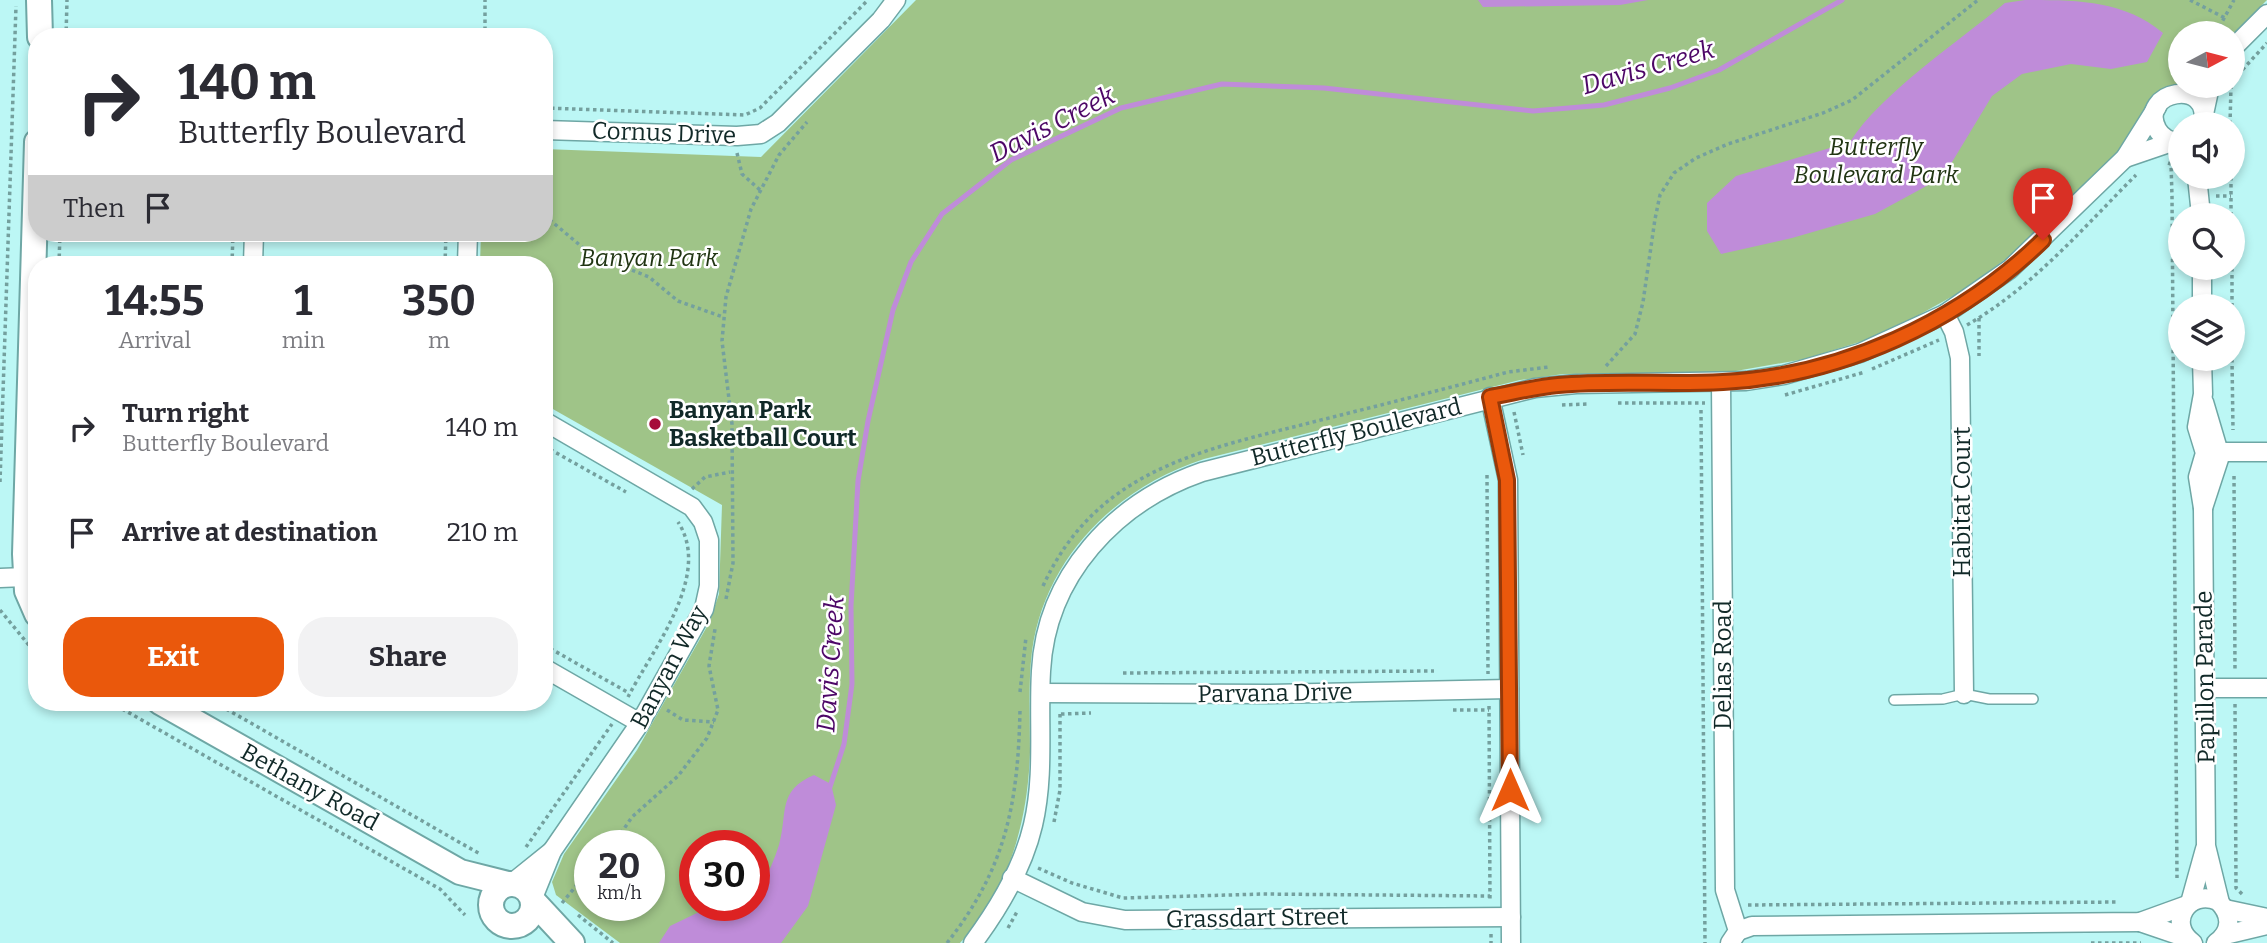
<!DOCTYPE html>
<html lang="en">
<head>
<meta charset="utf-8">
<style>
  :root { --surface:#fff; --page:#f2f2f3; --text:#2b2b33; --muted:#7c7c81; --accent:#ea580c }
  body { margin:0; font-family:Bitter,serif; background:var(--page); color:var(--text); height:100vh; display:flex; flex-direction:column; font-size:26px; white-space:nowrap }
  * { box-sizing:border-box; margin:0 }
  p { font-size:23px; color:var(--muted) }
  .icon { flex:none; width:38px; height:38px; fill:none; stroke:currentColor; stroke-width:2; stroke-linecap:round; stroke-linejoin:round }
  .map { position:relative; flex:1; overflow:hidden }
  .panel { position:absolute; left:28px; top:256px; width:525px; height:455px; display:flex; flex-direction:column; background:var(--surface); border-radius:28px; box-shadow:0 4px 10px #0003 }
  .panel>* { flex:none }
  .banner { position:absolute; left:28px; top:28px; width:525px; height:214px; border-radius:28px; box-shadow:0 4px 10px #0003; background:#fff; color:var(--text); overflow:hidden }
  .needle { width:46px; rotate:83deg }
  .tools { position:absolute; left:2168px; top:21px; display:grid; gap:14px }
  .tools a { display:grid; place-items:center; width:77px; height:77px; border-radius:50%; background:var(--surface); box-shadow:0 4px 10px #0003; font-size:35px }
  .speed { position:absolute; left:574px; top:830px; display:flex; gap:14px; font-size:35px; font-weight:700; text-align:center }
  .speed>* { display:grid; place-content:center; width:91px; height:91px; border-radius:50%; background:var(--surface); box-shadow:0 4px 10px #0003; line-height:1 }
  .speed small { font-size:18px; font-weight:400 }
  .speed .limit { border:10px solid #d22; background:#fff; color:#111 }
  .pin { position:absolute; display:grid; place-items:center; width:60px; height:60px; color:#fff; margin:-72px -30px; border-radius:50% 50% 50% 0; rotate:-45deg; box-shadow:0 0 7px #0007 }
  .pin .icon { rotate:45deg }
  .me { position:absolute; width:77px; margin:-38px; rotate:0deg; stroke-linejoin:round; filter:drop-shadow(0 0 5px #0008) }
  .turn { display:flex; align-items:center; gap:24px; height:147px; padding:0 35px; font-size:32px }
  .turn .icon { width:91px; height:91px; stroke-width:2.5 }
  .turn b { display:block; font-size:49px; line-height:60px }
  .then { display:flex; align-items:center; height:66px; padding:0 35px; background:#0003; gap:14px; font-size:26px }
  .eta { display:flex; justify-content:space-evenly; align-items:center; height:119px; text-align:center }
  .eta b { font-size:42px; font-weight:700; line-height:49px }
  .action { display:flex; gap:14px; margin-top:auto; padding:14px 35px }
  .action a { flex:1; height:80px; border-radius:28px; background:var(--accent); color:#fff; font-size:28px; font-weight:700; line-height:80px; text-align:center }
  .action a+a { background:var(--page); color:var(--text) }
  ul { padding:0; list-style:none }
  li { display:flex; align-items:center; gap:21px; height:105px; padding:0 35px }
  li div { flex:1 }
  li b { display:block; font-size:26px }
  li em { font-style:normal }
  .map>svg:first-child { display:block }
  .green { fill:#9fc488; fill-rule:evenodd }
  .water { fill:#bf8cd9 }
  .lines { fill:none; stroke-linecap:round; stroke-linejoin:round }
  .stream { stroke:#bf8cd9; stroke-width:5 }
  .lane-casing { stroke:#6ea7a5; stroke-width:12 }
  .street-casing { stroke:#6ea7a5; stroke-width:21 }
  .secondary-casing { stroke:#6ea7a5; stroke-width:28 }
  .path { stroke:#74a09e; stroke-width:3.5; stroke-dasharray:3.5 3.5; stroke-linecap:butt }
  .lane { stroke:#fff; stroke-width:9 }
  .street { stroke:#fff; stroke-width:18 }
  .secondary { stroke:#fff; stroke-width:24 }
  .route-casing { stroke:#983908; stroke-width:18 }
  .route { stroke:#ea580c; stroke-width:12 }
  .poi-dot { fill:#a60c3a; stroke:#fff; stroke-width:2.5 }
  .labels { text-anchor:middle; stroke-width:5; stroke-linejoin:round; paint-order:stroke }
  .street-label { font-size:24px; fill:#112928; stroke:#fff }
  .park-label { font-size:24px; font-style:italic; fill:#213513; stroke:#fff }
  .poi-label { font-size:24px; font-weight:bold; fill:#112928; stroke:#fff; text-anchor:start }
  .water-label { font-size:26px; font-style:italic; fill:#4d0767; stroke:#fff }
</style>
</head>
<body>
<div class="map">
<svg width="2267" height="943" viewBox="0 0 2267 943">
  <rect width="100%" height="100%" fill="#bcf7f5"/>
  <path class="green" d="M916,0h1351l-34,34 -53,-1v50l-25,12 -21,41 -120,117 -52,38 -63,35 -30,13 -64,20 -75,13 -167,2 -43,6 -316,79c-87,28 -159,98 -172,192 -4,33 -2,67 -2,101 -2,68 -21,140 -70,191h-340l-64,-48 -4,-13 12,-28 73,-104 72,-127 10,-29 3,-89 -178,-101v-140h-64l1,-31h63v-84l217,8zM590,845h59v60h-59zM695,845h59v60h-59z"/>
  <g class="water">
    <path d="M1478,0h170l-28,5 -137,2z"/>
    <path d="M2025,0c51,0 99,0 138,33l-16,29 -36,7 -40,-5 -49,10 -30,22 -49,81 -68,37 -83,24 -71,16 -14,-23v-28l29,-27 114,-34c30,-48 109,-101 155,-139z"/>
    <path d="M814,775l17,9 5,21 -28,101 -27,37h-122l11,-17 27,-13 25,2 31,-9c8,-19 20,-41 26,-61 9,-33 -2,-54 35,-70z"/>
  </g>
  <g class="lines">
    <path class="stream" d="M829,790l15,-46 8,-60 -1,-78 7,-125 10,-60 25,-111 18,-48 31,-48 69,-54 110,-52 101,-24 102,4 209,23 71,-6 66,-17 49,-18 123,-70"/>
    <g class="lane-casing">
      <path id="lane" d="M1894,700l49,-1 21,-5 25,5h44"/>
    </g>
    <g class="street-casing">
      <g id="street">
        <path d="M2233,48l34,-34"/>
        <path d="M2204,114l6,-28"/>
        <path d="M544,130l193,6 24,-2 17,-11 103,-103 15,-20"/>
        <path d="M2180,142c-10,0 -18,-4 -23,-13 -20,-38 55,-53 46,-5"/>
        <path d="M2125,158l47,-16"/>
        <path d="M2197,177l4,38"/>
        <path d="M253,264l1,-31"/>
        <path d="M467,264l1,-31"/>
        <path d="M2202,268v38"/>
        <path d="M1945,314l9,18 6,26 4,336"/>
        <path d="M2202,359l1,35 -6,33 8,26 -7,24 5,31 3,338 14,57"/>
        <path d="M1721,382l4,508 13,41 -8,12"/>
        <path d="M1490,397l18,83 3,463"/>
        <path d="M2209,452h58"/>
        <path d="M2203,508l17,-52 -16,-54"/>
        <path d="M0,578l25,-1"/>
        <path d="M544,668l96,55"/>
        <path d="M2205,688h62"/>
        <path d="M1041,693l229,1 239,-5"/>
        <path d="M1012,878l70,34 43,8 386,-3"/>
        <path d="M511,884l41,-33"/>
        <path d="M533,898l19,-47 88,-128 64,-114 5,-23v-46l-6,-18 -11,-15 -148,-86"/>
        <path d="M2190,903l15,-54"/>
        <path d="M2225,909l42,9"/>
        <path d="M2140,922l47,16"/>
        <path d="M1738,931l14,-5 388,-4 47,-17"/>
        <path d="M2225,935l42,-10"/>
        <path d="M973,943c26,-35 50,-75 60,-118 12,-51 5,-103 8,-154 5,-96 75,-169 161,-199l333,-84 41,-4 170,-3 38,-6 76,-22 85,-39 65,-45 115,-111 32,-51"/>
        <path d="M2193,943c-27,-19 -5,-55 25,-42 14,14 14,30 -2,42"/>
      </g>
    </g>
    <g class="secondary-casing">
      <g id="secondary">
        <path d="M39,0l1,37"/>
        <path d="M37,142l-12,412 2,37 10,23"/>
        <path d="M160,702l300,170 48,12"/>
        <circle cx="512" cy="905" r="21"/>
        <path d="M533,901l39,42"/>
      </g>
    </g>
    <g class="path">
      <path d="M2190,0l35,18"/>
      <path d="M2216,33l18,-33"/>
      <path d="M66,37l1,-37"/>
      <path d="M485,37v-37"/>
      <path d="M2233,80l34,-37"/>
      <path d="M544,108l201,7 15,-7 108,-108"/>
      <path d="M2230,124l1,-38"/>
      <path d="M737,153l5,21 18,16"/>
      <path d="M2168,163l3,1 1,32 5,682"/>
      <path d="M2231,177v38"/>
      <path d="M2216,196h15"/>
      <path d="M544,215l44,37 61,25 29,24 45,16"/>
      <path d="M59,264l1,-31"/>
      <path d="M232,264l1,-31"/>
      <path d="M445,264l1,-31"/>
      <path d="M2232,268v38"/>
      <path d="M1979,318v38"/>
      <path d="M1967,325c66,-38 116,-97 169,-150"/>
      <path d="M2232,359l1,71"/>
      <path d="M1606,366l29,-32 8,-32 12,-83 5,-24 14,-22 22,-15 32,-14 95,-31 29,-13 126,-100"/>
      <path d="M1872,369l67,-29"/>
      <path d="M1785,395l80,-23"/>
      <path d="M1618,403h87"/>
      <path d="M1562,405l27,-1"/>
      <path d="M1701,410l4,533"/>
      <path d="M1514,412l9,43"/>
      <path d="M544,446l82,46"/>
      <path d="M1487,475l1,199"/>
      <path d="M2234,476l1,196"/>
      <path d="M0,482l16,-476"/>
      <path d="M692,489l13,-12 25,-5"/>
      <path d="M1043,586c54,-118 161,-136 274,-165 64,-16 128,-32 191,-49l41,-5"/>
      <path d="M726,599l7,-36 -1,-139 -10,-83 4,-44 25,-88 28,-54 28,-33"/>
      <path d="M0,610l37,45"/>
      <path d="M544,645l85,48"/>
      <path d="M1123,673l311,-2"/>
      <path d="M1020,692l6,-55"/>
      <path d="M628,697c24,-47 85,-122 50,-175"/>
      <path d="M110,702l330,187 25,26"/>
      <path d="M214,702l266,152"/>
      <path d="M2235,704l1,184 7,7"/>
      <path d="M1489,706l1,196"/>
      <path d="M667,710l16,10 31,2"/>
      <path d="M1453,710h36"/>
      <path d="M1061,714l30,-1"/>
      <path d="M1054,822l6,-32v-79"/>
      <path d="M613,845l19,-28 46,-41 29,-38 11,-28 -9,-44 6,-37"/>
      <path d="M526,847l86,-123"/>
      <path d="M1038,868l34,15 51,15 140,-4 227,2"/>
      <path d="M562,903l28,-34"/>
      <path d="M1748,905l370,-3"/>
      <path d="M578,915l35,28"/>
      <path d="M1008,928l10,-18"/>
      <path d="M1491,934v9"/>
      <path d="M947,943c59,-75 71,-139 73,-233"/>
      <path d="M2091,943h50"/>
    </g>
    <use href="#lane" class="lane"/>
    <use href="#street" class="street"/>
    <use href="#secondary" class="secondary"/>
  </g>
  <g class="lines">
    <g class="route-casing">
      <path id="route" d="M1510,790l-3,-310 -17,-83c23,-4 45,-10 68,-12 55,-5 110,0 165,-3 118,-6 236,-60 320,-142"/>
    </g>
    <use href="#route" class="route"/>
  </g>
  <circle class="poi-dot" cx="655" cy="424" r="7"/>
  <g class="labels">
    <g class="street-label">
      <text transform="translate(664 133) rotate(2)" y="8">Cornus Drive</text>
      <text transform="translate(1356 432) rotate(-14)" y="8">Butterfly Boulevard</text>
      <text transform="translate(1962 502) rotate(-90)" y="8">Habitat Court</text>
      <text transform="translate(1723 665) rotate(-90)" y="8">Delias Road</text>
      <text transform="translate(669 667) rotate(-62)" y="8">Banyan Way</text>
      <text transform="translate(2205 677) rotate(-91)" y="8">Papillon Parade</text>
      <text transform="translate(1275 693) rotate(-1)" y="8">Parvana Drive</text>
      <text transform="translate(310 787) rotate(29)" y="8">Bethany Road</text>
      <text transform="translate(1257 918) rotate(-1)" y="8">Grassdart Street</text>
    </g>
    <g class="park-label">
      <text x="1876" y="155">Butterfly<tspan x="1876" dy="28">Boulevard Park</tspan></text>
      <text x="649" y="266">Banyan Park</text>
    </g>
    <g class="poi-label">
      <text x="669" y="418">Banyan Park<tspan x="669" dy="28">Basketball Court</tspan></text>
    </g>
    <g class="water-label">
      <text transform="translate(1648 67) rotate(-16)" y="9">Davis Creek</text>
      <text transform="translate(1052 124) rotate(-27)" y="9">Davis Creek</text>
      <text transform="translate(830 664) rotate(-86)" y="9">Davis Creek</text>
    </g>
  </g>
</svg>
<div class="tools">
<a><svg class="needle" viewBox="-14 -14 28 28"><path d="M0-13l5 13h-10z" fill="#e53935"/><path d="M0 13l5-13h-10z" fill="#7c7c81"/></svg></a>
<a><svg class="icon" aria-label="sound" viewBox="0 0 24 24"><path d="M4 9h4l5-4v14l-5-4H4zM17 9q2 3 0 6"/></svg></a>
<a><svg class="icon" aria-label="search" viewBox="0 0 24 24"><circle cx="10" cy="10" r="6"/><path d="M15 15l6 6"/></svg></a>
<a><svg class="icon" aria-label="layers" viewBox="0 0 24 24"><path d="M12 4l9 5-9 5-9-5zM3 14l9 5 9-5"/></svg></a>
</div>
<div class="speed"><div>20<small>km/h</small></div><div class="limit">30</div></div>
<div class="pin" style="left:2043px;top:240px;background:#d93025"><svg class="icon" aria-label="arrive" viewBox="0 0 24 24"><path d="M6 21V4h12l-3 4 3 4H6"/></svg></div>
<svg class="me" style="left:1510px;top:790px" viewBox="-20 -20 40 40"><path d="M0-17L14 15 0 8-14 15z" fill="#ea580c" stroke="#fff" stroke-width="4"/></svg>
<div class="banner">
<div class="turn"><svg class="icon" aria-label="right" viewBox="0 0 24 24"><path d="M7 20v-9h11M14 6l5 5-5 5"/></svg><div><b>140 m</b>Butterfly Boulevard</div></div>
<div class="then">Then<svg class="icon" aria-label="arrive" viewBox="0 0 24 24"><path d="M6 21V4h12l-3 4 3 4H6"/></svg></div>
</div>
<section class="panel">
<div class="eta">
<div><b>14:55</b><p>Arrival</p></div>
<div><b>1</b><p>min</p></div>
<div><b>350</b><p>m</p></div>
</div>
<ul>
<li><svg class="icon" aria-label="right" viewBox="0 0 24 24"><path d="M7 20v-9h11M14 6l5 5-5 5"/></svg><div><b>Turn right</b><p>Butterfly Boulevard</p></div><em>140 m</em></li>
<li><svg class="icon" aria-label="arrive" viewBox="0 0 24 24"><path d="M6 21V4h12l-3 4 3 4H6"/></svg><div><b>Arrive at destination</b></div><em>210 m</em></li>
</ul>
<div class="action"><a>Exit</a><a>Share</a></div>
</section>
</div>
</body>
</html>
